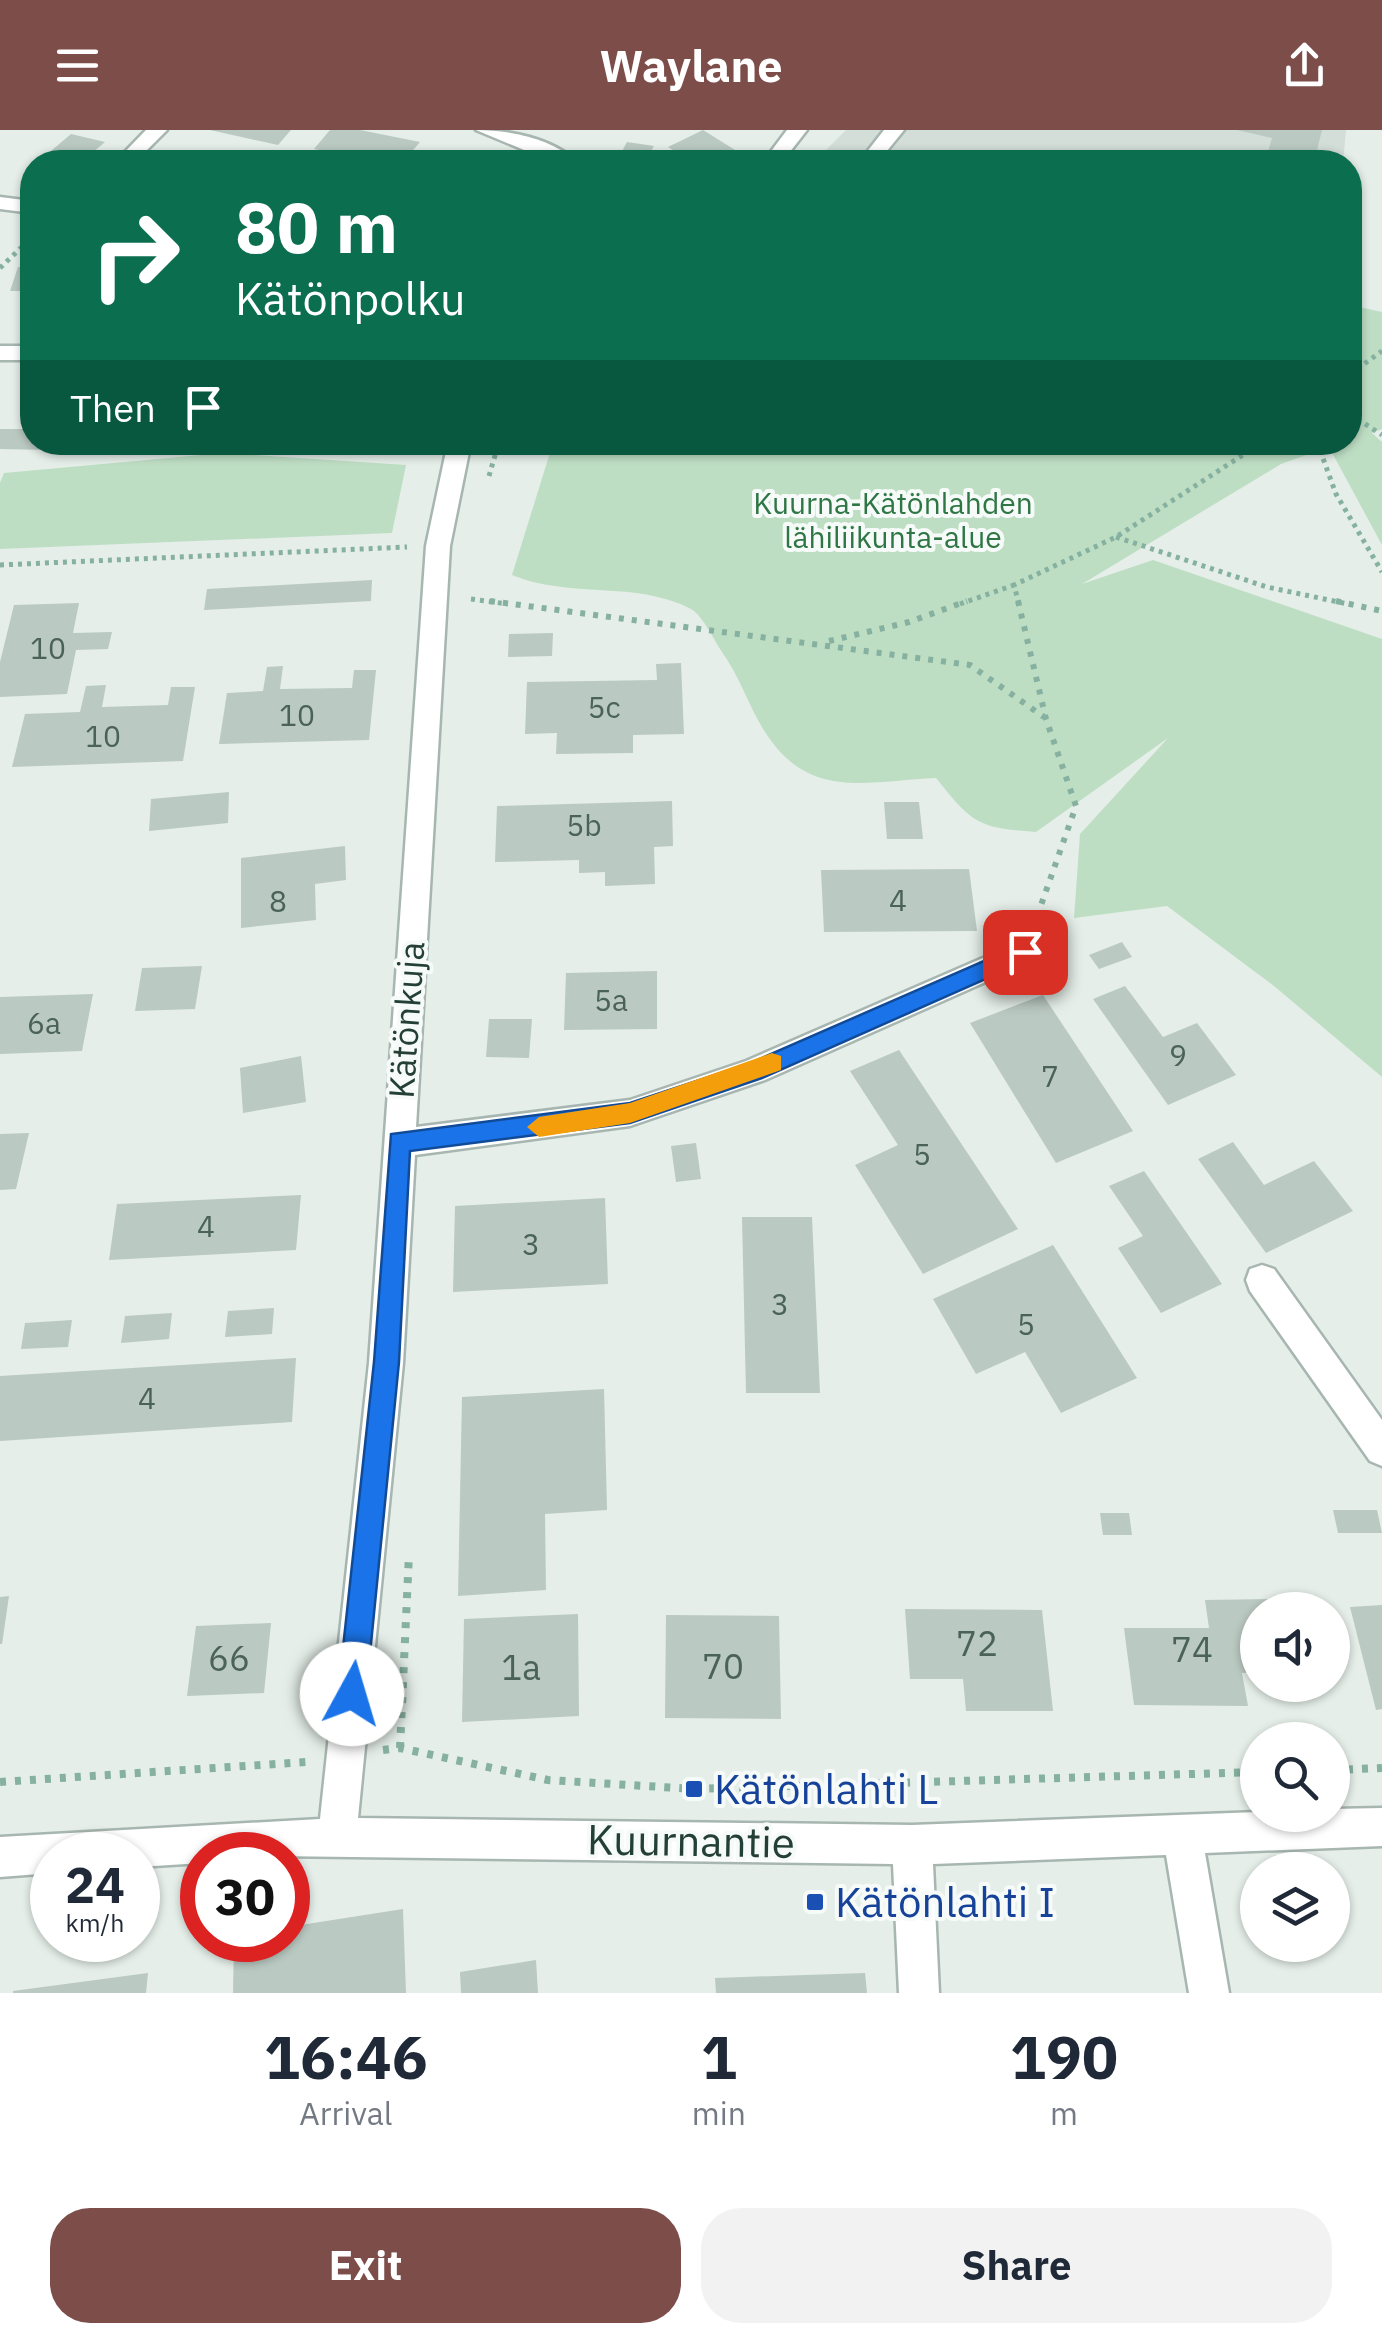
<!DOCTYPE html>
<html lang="en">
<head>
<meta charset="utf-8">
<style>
  :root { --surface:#fff; --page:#f2f2f3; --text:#1f2937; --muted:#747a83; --accent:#7d4d4a }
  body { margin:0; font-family:"IBM Plex Sans",sans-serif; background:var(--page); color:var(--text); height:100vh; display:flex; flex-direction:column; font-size:38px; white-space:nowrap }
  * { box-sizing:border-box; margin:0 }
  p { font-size:32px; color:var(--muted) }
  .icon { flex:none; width:55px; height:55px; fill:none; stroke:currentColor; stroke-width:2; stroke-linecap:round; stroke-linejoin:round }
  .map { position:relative; height:1863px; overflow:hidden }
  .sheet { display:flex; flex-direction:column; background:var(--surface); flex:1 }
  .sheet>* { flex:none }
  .top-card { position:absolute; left:20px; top:20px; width:1342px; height:305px; border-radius:40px; box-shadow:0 2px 8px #0004; background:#0b6e4f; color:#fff; overflow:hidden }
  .tools { position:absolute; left:1240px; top:1462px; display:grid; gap:20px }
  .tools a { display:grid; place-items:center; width:110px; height:110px; border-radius:50%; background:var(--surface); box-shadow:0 2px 8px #0004; font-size:50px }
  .speed { position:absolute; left:30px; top:1702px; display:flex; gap:20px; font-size:50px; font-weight:700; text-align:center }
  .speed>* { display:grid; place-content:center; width:130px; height:130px; border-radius:50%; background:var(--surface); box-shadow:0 2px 8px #0004; line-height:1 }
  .speed small { font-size:25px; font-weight:400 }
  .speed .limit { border:15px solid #d22; background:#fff; color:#111 }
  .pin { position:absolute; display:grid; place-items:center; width:85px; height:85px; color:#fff; margin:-42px; border-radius:20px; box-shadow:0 5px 15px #0006 }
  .me { position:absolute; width:110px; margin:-55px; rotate:6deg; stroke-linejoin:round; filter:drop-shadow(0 0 8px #0008) }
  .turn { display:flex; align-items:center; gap:35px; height:210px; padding:0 50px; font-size:45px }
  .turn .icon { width:130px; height:130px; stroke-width:2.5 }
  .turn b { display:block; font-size:70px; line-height:85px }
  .then { display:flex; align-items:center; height:95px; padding:0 50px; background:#0003; gap:20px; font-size:38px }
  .eta { display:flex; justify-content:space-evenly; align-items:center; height:170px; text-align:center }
  .eta b { font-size:60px; font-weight:800; line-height:70px }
  .button { display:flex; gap:20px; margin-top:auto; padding:20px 50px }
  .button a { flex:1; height:115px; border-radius:40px; background:var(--accent); color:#fff; font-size:40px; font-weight:800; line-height:115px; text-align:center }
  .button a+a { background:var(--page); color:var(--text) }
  header { display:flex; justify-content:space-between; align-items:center; height:130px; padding:0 50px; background:var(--accent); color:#fff; font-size:45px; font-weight:800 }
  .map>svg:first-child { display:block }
  .built { fill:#d3ded8 }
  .green { fill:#bedec4 }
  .building { fill:#bac9c2 }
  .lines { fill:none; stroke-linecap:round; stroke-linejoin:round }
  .minor-casing { stroke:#a7b6b0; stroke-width:5 }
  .path-far2 { stroke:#86b1a0; stroke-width:5; stroke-dasharray:4 5; stroke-linecap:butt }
  .path-far1 { stroke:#86b1a0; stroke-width:6; stroke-dasharray:5 8; stroke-linecap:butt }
  .path { stroke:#86b1a0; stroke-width:8; stroke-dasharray:6 9; stroke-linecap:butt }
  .minor { fill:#fff; fill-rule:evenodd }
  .route { fill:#1a73e8; stroke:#114b97; stroke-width:2.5 }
  .slow { fill:#f59e0b }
  .transit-dot { fill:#1a4fb4; stroke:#f6faf8; stroke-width:4 }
  .labels { text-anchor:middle; stroke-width:8; stroke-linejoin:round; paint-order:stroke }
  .far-park-label { font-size:30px; fill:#2e7644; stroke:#f6faf8 }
  .number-label { font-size:30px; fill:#4a6259 }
  .street-label { font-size:35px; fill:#244036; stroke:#f6faf8 }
  .near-number-label { font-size:35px; fill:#4a6259 }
  .near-transit-label { font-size:42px; fill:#164399; stroke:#f6faf8; text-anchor:start }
  .near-street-label { font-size:42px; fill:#244036; stroke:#f6faf8 }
</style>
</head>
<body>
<header><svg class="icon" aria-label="menu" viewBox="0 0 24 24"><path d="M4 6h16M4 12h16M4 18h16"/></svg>Waylane<svg class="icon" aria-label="share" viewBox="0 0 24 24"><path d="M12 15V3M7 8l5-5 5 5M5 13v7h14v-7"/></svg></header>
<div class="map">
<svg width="1382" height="1863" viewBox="0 0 1382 1863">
  <rect width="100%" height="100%" fill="#e5eee9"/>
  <path class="built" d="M846,0h500l-3,32h-529z"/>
  <g class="green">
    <path d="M1350,175l32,7v117l-10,4 10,9v103l-53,-98 -48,17 -199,120 71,-24 229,79v438l-108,-91 -107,-80 -93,12 6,-84 88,-96 -132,94c-59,-4 -64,-9 -100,-54 -70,3 -127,23 -171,-46 -16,-25 -25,-55 -43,-80 -8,-12 -19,-36 -31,-43 -55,-29 -122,-10 -179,-34l41,-132 797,-1z"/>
    <path d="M223,323l183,12 -14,68 -392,16v-66l4,-10z"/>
  </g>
  <g class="building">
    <path d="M210,0h81l-13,15z"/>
    <path d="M330,0h30l60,12 -17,20h-23l-66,-13z"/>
    <path d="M703,0l32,20 -25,12h-18l-24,-15z"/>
    <path d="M1237,0h85l-8,32h-49l7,-24z"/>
    <path d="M71,4l34,8 -20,17 -34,-8z"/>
    <path d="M627,12l27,4 -7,12 7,4h-26l3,-5 -11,-2z"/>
    <path d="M471,20l28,12h-47z"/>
    <path d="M18,137h14v24h-22z"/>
    <path d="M0,299h32v13h17l-3,8 -46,-1z"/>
    <path d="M372,450l-1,21 -167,9 3,-21z"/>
    <path d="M79,473l-6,30 39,-1 -4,17 -32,1 -9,44 -67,3v-35l14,-57z"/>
    <path d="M553,503l-1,23 -44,1 1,-23z"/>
    <path d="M681,533l3,71 -51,1v18l-77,1 1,-21 -32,1 2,-52 130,-2 -1,-16z"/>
    <path d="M283,536l-3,23 72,-1 2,-18h22l-7,70 -150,4 8,-51 36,-2 4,-24z"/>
    <path d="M106,555l-4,22 66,-2 3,-18h24l-12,74 -171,6 13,-53 55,-2 6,-26z"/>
    <path d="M229,662l-1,31 -79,8 2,-32z"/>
    <path d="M672,671l1,45 -19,1 1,37 -50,2v-14l-26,1v-13l-84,2 2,-56z"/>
    <path d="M884,672h35l4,37h-36z"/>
    <path d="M345,716l1,34 -31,4 1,36 -75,8v-70z"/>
    <path d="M969,739l8,62 -153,1 -3,-62z"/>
    <path d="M1122,812l10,15 -33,12 -10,-14z"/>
    <path d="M202,836l-7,43 -60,2 7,-43z"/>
    <path d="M657,841v58l-93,1 2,-57z"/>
    <path d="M1125,856l38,51 34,-14 39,52 -68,30 -75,-106z"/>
    <path d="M93,864l-11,57 -82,3v-57z"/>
    <path d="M1043,865l90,136 -77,32 -86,-140z"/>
    <path d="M489,889h43l-3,39 -43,-1z"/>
    <path d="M899,920l119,179 -95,45 -68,-109 43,-20 -48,-74z"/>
    <path d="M301,926l5,46 -63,11 -3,-45z"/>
    <path d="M29,1003l-13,56 -16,1v-56z"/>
    <path d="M1233,1012l31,43 50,-24 39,50 -87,42 -68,-94z"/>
    <path d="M696,1013l5,36 -25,3 -5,-36z"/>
    <path d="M1144,1041l78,113 -61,29 -43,-65 25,-12 -34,-50z"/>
    <path d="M301,1065l-5,55 -187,10 8,-56z"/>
    <path d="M605,1068l3,86 -155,8 2,-86z"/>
    <path d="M742,1087h70l8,176h-74z"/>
    <path d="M1053,1115l84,133 -76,35 -36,-61 -49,22 -43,-75z"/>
    <path d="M274,1178l-2,26 -47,3 3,-26z"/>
    <path d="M172,1183l-3,26 -48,4 4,-27z"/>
    <path d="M72,1190l-4,27 -47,2 4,-26z"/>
    <path d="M296,1228l-4,64 -292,19v-65z"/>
    <path d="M604,1259l3,121 -62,4 1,76 -88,6 4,-199z"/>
    <path d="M1333,1380h44l5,23h-44z"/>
    <path d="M1100,1383h29l3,22h-29z"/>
    <path d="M9,1466l-7,48h-2v-47z"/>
    <path d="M1271,1469l2,11h-15v62l-16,1 6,33 -114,-1 -10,-77h85l-4,-28z"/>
    <path d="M1382,1475v104l-6,1 -26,-103z"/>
    <path d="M905,1479l137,1 11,101h-87l-3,-32h-53z"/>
    <path d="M578,1484l1,102 -117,6 2,-103z"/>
    <path d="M666,1485l113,1 2,103 -116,-1z"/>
    <path d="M271,1493l-7,70 -77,3 9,-70z"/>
    <path d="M403,1779l3,84h-173l1,-53h54v-13z"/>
    <path d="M536,1830l2,33h-77l-1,-21z"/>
    <path d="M148,1843l-2,20h-133v-2z"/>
    <path d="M865,1843l2,20h-151l-1,-15z"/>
  </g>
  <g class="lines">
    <g class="minor-casing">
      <g id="minor">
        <path d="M146,0h21l-32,32h-20z"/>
        <path d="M476,0c33,0 76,8 101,32h-24z"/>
        <path d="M787,0h20l-25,32h-19z"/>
        <path d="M884,0h20l-26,32h-19z"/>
        <path d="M0,67l32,4v12l-32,-4z"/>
        <rect x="0" y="216" width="32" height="14"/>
        <path d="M448,312h23l-21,104 -34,581 214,-27 116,-39 269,-117h20l4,8 -4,8 -270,120 -135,46 -215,29 -12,208 -45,455 554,7 346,-13 74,3v-6l50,-1v38l-177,7 24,140h-40l-23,-138 -233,9 6,129h-40l-6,-129 -691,-9v8l-64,4v-12h-86v18l-52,4v-40l320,-18 49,-456 57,-817z"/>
        <path d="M1262,1135l12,4 108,151v46l-12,-5 -120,-170 -4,-11 4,-11z"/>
      </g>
    </g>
    <g class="path-far2">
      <path d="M0,138l32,-31"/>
      <path d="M1350,244l32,-23"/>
      <path d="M1350,284l32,21"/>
      <path d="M1317,312l19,52 46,78"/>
      <path d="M489,346l10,-34"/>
      <path d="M1116,407l151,50 81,17"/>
      <path d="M0,435l407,-18"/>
      <path d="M471,469l37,5"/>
      <path d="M960,474l54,-19"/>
      <path d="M1019,474l-5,-19 102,-48 147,-95"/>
    </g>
    <g class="path-far1">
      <path d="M490,471l480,64 74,52"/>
      <path d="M1018,471l28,118 30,87 -42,119"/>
      <path d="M1336,471l46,10"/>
      <path d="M829,511l80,-19 58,-21"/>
    </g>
    <g class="path">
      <path d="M400,1618l9,-194"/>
      <path d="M383,1620l17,-2 148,32 146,9 564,-17"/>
      <path d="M1332,1640l50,-2"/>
      <path d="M0,1652l306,-20"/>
    </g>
    <use href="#minor" class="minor"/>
  </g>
  <path class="route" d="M1025,813l8,2v13l-271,120 -132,45 -220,28 -11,211 -33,332 -4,10 -10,4 -10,-4 -4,-10 36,-332 17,-228 239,-31 118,-39z"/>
  <path class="slow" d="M772,923l9,3v14l-151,53 -91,14 -12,-10 12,-10 91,-14z"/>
  <g class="transit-dot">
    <rect x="684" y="1649" width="20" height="20" rx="5"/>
    <rect x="805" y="1762" width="20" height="20" rx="5"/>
  </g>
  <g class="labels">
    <g class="far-park-label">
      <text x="893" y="384">Kuurna-Kätönlahden<tspan x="893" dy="34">lähiliikunta-alue</tspan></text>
    </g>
    <g class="number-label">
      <text x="48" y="529">10</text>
      <text x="604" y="588">5c</text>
      <text x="297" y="596">10</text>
      <text x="103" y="617">10</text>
      <text x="584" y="706">5b</text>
      <text x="898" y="781">4</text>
      <text x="278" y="782">8</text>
      <text x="611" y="881">5a</text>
      <text x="44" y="904">6a</text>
      <text x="1178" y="936">9</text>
      <text x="1050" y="957">7</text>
      <text x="922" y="1035">5</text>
      <text x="206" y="1107">4</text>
      <text x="531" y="1125">3</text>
      <text x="780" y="1185">3</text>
      <text x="1026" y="1205">5</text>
      <text x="147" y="1279">4</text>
    </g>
    <g class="street-label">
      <text transform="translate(407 890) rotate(-86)" y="12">Kätönkuja</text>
    </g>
    <g class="near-number-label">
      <text x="977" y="1526">72</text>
      <text x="1192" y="1532">74</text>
      <text x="229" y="1541">66</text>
      <text x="723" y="1549">70</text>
      <text x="521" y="1550">1a</text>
    </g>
    <g class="near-transit-label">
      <text x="714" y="1674">Kätönlahti L</text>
      <text x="835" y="1787">Kätönlahti I</text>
    </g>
    <g class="near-street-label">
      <text transform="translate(691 1711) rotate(1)" y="15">Kuurnantie</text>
    </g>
  </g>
</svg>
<div class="tools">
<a><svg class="icon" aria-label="sound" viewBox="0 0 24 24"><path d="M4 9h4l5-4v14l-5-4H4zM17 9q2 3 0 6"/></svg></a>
<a><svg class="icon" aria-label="search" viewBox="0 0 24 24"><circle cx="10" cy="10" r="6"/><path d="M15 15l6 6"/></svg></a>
<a><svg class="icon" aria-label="layers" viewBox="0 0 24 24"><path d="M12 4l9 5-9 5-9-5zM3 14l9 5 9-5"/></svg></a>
</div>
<div class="speed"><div>24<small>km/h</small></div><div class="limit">30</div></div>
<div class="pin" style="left:1025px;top:822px;background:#d93025"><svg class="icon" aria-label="arrive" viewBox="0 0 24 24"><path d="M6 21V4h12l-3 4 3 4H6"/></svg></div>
<svg class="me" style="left:352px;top:1564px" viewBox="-20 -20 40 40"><circle r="19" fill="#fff"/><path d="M0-13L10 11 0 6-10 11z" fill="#1a73e8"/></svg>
<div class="top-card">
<div class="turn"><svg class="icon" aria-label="right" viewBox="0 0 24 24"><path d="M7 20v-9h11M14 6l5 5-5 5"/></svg><div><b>80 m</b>Kätönpolku</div></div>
<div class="then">Then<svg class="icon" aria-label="arrive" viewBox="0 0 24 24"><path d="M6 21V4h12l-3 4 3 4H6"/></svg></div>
</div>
</div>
<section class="sheet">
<div class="eta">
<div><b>16:46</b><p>Arrival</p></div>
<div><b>1</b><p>min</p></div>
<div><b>190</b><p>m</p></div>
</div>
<div class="button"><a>Exit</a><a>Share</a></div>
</section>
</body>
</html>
